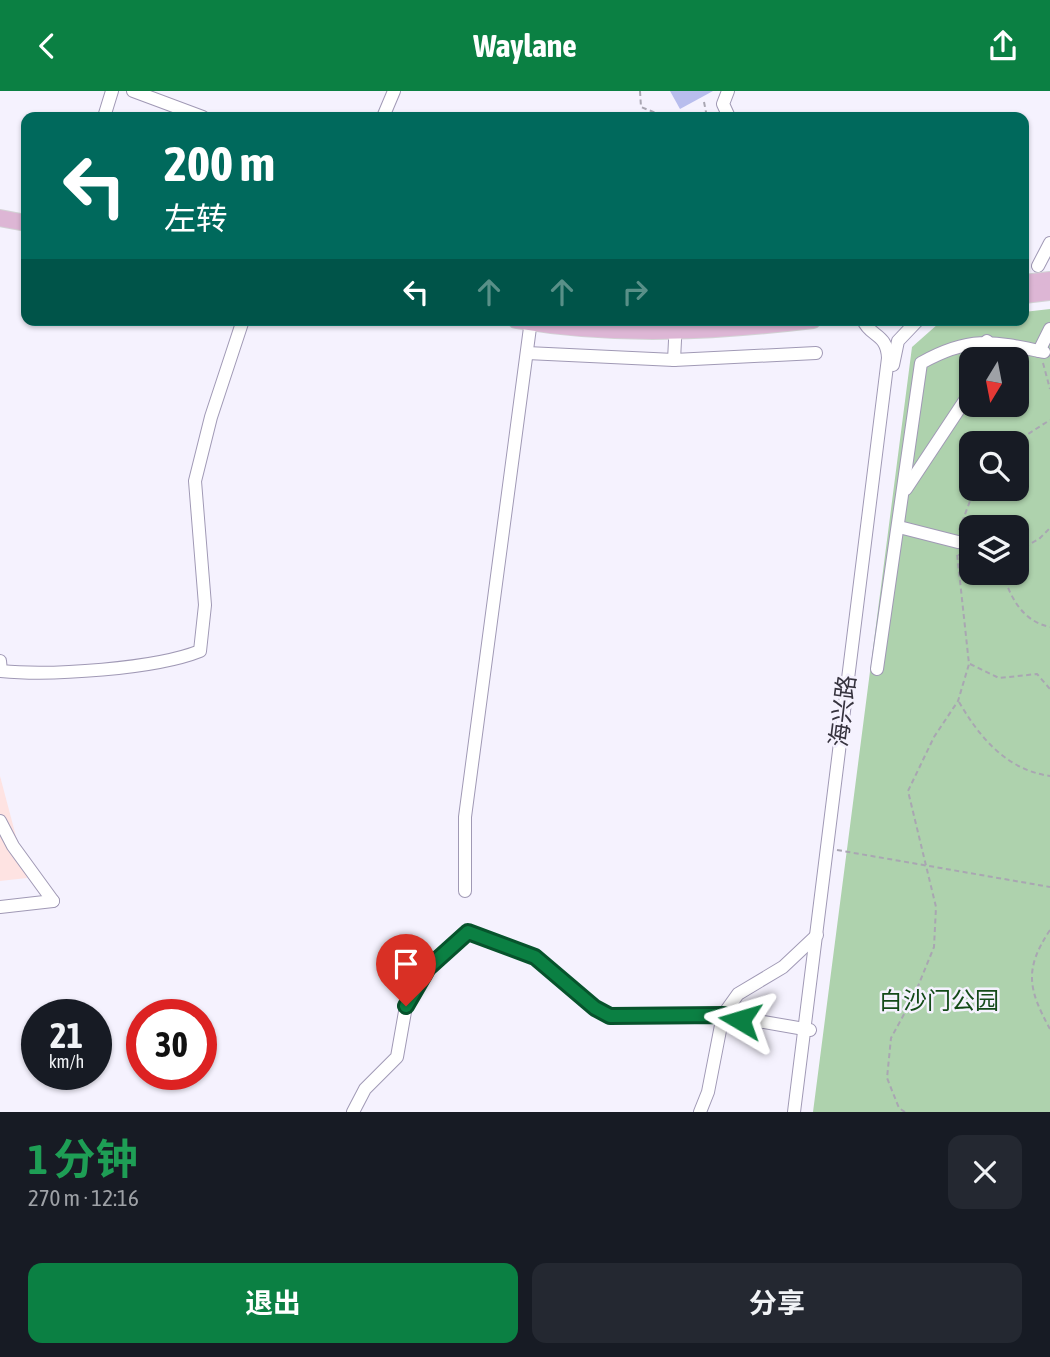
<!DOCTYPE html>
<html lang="zh">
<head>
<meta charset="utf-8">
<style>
  :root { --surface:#171b24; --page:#242831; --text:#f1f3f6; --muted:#9ea1a6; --accent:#0b8043 }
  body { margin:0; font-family:"Asap Condensed","Noto Sans SC",sans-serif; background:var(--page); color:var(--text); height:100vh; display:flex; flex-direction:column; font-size:26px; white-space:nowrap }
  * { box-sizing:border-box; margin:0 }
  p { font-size:23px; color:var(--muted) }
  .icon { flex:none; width:38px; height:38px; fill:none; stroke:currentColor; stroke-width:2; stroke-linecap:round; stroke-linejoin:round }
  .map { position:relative; height:1021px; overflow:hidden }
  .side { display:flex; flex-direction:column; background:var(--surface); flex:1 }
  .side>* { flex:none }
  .guide { position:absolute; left:21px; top:21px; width:1008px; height:214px; border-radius:14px; box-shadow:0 2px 5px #0004; background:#00695c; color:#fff; overflow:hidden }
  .needle { width:46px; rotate:190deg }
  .buttons { position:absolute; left:959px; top:256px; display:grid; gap:14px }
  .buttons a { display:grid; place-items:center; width:70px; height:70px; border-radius:14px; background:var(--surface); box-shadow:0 2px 5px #0004; font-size:35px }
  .speed { position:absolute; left:21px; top:908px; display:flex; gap:14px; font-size:35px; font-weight:700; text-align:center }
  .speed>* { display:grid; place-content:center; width:91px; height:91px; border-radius:50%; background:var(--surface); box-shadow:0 2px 5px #0004; line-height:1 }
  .speed small { font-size:18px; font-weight:400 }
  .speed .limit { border:10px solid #d22; background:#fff; color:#111 }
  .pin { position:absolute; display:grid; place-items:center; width:60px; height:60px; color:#fff; margin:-72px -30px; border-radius:50% 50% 50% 0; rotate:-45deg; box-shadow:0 0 7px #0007 }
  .pin .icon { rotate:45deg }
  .me { position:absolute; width:77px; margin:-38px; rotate:277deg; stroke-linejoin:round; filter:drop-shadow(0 0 5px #0008) }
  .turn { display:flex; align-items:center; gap:24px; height:147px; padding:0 28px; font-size:32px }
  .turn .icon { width:91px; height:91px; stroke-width:2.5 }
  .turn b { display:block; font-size:49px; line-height:60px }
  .lanes { display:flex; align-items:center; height:66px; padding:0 28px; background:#0003; justify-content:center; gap:35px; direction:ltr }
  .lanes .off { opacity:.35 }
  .round { display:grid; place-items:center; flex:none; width:74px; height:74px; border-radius:14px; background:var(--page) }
  .summary { display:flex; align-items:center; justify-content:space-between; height:119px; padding:0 28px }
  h1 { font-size:42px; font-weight:700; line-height:52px; color:#1e9e55 }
  .primary-button { display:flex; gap:14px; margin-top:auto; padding:14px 28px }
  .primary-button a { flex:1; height:80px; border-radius:14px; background:var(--accent); color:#fff; font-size:28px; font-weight:700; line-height:80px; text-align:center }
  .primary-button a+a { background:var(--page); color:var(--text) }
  header { display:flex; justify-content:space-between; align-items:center; height:91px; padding:0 28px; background:var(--accent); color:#fff; font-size:32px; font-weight:700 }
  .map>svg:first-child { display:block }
  .commercial { fill:#fee3e2 }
  .green { fill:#aed2ad; fill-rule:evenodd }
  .building { fill:#b8bded }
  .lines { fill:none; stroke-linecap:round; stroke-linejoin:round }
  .minor-casing { stroke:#a099b5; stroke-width:14 }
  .major-casing { stroke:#d3d2d5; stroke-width:18 }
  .path { stroke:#a9a6b2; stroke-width:2; stroke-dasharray:5 3.5; stroke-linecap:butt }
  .minor { stroke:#fff; stroke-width:12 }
  .major { stroke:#ddb6d5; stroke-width:16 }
  .route-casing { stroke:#07532c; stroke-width:18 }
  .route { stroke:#0b8043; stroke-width:12 }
  .labels { text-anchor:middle; stroke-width:5; stroke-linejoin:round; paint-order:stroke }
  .street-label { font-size:24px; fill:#36333e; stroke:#f5f2fe }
  .park-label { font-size:24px; fill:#134a18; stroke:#f5f2fe }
</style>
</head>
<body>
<header><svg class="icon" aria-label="back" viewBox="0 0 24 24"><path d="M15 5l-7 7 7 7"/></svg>Waylane<svg class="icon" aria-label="share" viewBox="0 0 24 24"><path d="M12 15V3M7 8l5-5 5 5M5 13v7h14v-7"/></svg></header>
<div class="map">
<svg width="1050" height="1021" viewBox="0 0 1050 1021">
  <rect width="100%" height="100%" fill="#f5f2fe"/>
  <path class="commercial" d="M0,685l27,102 -27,3z"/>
  <path class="green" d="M1050,218v803h-237l99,-765 26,-23 29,-4h57v-8zM971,268h46v45h-46zM971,352h46v45h-46zM971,436h46v45h-46z"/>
  <path class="building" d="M670,0h43l-33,18z"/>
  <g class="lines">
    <g class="minor-casing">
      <g id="minor">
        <path d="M133,0l70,26"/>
        <path d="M728,0l-5,13 6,13"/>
        <path d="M104,26l8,-26"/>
        <path d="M383,26l11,-26"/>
        <path d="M1038,175l12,-23"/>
        <path d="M1039,260l11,-22"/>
        <path d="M527,262l147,7 142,-7"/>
        <path d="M983,268l4,-18"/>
        <path d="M674,269l2,-39"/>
        <path d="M893,274l5,-24 20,-21"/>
        <path d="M906,398l65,-98"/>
        <path d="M899,436l59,15"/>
        <path d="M0,570l1,10c50,5 154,-2 199,-20l5,-46 -10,-124 16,-64 32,-97"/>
        <path d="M877,578l44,-306c48,-27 71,-22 123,-11"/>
        <path d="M0,730l13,25 40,55"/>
        <path d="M465,800v-74l66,-497"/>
        <path d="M0,816l53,-6"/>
        <path d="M353,1021l12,-23 32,-32 9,-51 22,-38 40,-36 67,25 60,51 15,8 113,-1 87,15"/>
        <path d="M700,1021l8,-20 15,-77 15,-21 45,-27 34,-32"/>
        <path d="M794,1021l94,-754c-1,-25 -18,-21 -25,-38"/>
      </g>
    </g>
    <g class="major-casing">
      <g id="major">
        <path d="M0,127l26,5"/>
        <path d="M1024,192l26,-3"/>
        <path d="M1024,204l26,-3"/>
        <path d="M516,229c100,17 198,12 297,0"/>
      </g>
    </g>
    <g class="path">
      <path d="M640,0l1,16 25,10"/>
      <path d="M704,11l3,15"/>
      <path d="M1043,272l7,26"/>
      <path d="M1014,352l36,-23"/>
      <path d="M959,439l16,-42"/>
      <path d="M1017,460l22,-12 11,-11"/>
      <path d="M958,464h13"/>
      <path d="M1002,481c9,26 20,49 48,55"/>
      <path d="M970,573l29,14 38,-4 13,15"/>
      <path d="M959,611c21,36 48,68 91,74"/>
      <path d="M837,759l213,37"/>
      <path d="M1050,839c-26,39 -22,59 0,99"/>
      <path d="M905,1021l-6,-4 -12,-30 4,-40 23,-42 20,-49 2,-40 -28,-116 26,-54 24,-36 11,-37 -12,-111"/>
    </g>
    <use href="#minor" class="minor"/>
    <use href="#major" class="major"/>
  </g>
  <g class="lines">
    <g class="route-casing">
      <path id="route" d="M406,915l22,-38 40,-36 67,25 60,51 15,8 113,-1 17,5"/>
    </g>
    <use href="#route" class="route"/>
  </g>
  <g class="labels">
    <g class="street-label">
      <text transform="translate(843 620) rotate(-83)" y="8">海兴路</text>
    </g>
    <g class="park-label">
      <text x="939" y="918">白沙门公园</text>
    </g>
  </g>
</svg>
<div class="buttons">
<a><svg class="needle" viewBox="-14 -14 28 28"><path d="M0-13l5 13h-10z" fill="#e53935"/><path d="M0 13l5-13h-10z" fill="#9ea1a6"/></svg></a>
<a><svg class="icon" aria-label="search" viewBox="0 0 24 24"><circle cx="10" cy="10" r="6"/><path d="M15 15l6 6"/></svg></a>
<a><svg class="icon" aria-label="layers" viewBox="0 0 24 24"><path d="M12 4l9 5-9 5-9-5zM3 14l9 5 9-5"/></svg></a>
</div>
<div class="speed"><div>21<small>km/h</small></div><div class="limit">30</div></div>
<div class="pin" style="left:406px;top:915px;background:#d93025"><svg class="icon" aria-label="arrive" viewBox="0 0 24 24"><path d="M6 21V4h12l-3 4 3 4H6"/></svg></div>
<svg class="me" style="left:740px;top:929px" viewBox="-20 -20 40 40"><path d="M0-17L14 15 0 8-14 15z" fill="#0b8043" stroke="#fff" stroke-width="4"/></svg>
<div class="guide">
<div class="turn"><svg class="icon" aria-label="left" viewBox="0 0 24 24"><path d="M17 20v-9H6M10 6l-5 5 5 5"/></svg><div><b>200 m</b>左转</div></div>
<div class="lanes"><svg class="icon" aria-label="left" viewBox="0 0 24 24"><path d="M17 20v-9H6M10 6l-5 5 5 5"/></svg><svg class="icon off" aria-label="ahead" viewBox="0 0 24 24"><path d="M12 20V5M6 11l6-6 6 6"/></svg><svg class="icon off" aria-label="ahead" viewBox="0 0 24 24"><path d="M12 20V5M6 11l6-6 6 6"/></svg><svg class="icon off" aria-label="right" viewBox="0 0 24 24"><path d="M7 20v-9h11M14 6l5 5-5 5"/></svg></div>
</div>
</div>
<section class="side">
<div class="summary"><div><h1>1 分钟</h1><p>270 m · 12:16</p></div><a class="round"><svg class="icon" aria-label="close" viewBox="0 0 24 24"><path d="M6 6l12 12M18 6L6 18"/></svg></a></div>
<div class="primary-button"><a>退出</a><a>分享</a></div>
</section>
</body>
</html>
